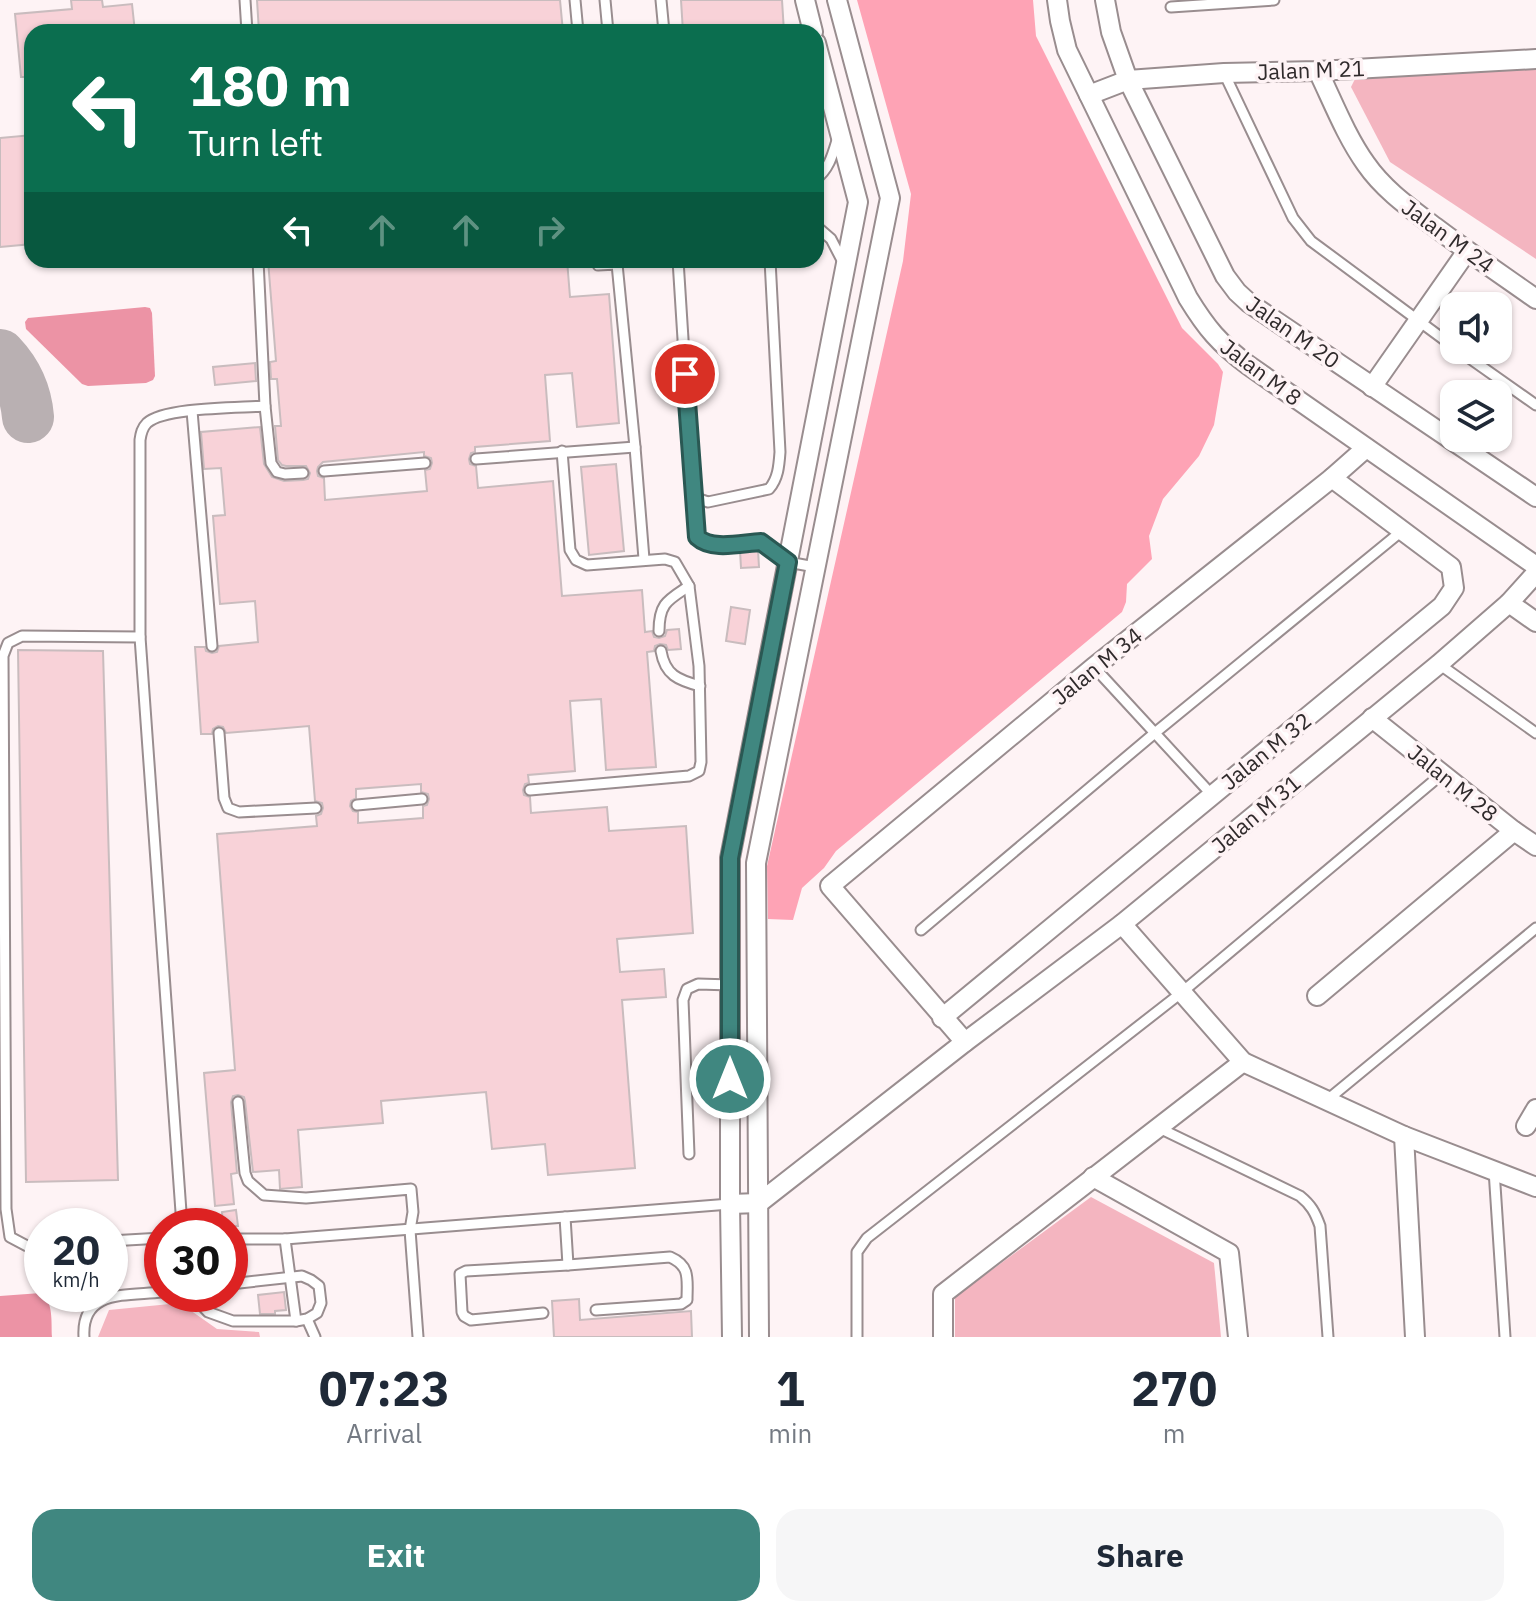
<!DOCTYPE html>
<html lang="en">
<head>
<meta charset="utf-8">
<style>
  :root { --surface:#fff; --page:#f6f6f7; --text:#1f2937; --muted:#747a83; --accent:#408780 }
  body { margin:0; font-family:"IBM Plex Sans",sans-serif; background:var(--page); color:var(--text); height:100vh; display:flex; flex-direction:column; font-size:30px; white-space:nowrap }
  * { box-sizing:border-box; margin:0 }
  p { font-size:26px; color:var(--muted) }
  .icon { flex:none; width:44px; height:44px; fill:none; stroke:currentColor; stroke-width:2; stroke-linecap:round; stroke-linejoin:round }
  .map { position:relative; height:1337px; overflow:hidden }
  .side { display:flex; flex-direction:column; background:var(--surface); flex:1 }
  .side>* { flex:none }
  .guide { position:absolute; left:24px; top:24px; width:800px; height:244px; border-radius:24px; box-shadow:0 2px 6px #0004; background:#0b6e4f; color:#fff; overflow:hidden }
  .controls { position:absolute; left:1440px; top:292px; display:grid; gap:16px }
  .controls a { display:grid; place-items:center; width:72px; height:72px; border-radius:16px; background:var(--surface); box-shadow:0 2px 6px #0004; font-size:40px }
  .speed { position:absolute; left:24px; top:1208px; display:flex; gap:16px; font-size:40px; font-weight:700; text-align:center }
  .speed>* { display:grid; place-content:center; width:104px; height:104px; border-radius:50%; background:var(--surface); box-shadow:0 2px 6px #0004; line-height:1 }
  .speed small { font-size:20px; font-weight:400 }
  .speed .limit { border:12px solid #d22; background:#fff; color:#111 }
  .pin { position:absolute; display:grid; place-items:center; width:68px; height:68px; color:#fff; margin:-34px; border:4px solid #fff; border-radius:50%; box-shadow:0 2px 8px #0007 }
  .me { position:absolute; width:88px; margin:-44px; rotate:0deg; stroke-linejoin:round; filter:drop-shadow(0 0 6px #0008) }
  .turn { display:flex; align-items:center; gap:28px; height:168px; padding:0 32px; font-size:36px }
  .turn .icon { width:104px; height:104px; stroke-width:2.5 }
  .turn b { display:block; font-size:56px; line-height:68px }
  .lanes { display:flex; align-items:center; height:76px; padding:0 32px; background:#0003; justify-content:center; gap:40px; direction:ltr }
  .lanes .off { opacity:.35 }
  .eta { display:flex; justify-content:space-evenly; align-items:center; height:136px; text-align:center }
  .eta b { font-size:48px; font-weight:700; line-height:56px }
  .primary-button { display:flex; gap:16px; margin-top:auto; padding:16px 32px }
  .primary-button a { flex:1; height:92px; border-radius:24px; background:var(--accent); color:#fff; font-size:32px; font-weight:700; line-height:92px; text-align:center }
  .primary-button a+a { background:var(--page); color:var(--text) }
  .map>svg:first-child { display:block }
  .green { fill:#f4b5c0 }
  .forest { fill:#fea3b5 }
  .water { fill:#ec93a5 }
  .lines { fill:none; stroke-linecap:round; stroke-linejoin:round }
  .taxiway { stroke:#b9b0b2; stroke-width:52 }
  .building { fill:#f8d2d8; stroke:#c9bcbe; stroke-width:2; fill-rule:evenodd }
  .lane-casing { stroke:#998d8f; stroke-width:13 }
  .street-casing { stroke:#998d8f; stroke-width:22 }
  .lane { stroke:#fff; stroke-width:9 }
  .street { stroke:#fff; stroke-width:18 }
  .route-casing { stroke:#2a5853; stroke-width:20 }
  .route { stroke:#408780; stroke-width:14 }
  .labels { text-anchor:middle; stroke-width:7; stroke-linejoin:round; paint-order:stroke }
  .street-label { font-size:22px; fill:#302b2c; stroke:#fef3f5 }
</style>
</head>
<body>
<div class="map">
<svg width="1536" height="1337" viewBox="0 0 1536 1337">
  <rect width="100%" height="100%" fill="#fef3f5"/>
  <g class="green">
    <path d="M1536,65v194l-146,-97 -39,-75 7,-14z"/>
    <path d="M1091,1197l123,66 7,74h-266v-40z"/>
    <path d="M180,1303l37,26 42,3 1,5h-162l11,-27z"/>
  </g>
  <path class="forest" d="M857,0h176l3,36 146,292 36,36 5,8 -9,53 -15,31 -36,43 -14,37 3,23 -25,25 -1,18 -4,10 -286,239 -12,17 -22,20 -9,32 -25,-1 -1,-53 136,-605 8,-67z"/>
  <g class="water">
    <path d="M145,307l5,1 2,5 3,63 -2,4 -7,3 -58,3 -6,-2 -56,-55 -1,-7 3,-4z"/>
    <path d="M41,1293c13,9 10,30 11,44h-52v-41z"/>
  </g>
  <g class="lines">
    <path class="taxiway" d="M0,355c17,18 26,37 28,62"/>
  </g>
  <g class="building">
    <path d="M71,0h31l1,7 29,-3 3,28h-103v45h-11l-6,-63 57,-5z"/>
    <path d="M257,0h303l3,32h-304z"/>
    <path d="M681,0h101l2,32h-101z"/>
    <path d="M32,135v109l-32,3v-109z"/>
    <path d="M268,260h299l3,37 39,-3 10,129 -42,4 -5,-54 -27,2 5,66 -75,6v5l-4,1 -2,6 1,5 6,2 2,22 75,-7 9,115 80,-6 3,42 7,-1 2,6 5,1 6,-2 2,-6 12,-1 2,20 -13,1 -2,-5 -6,-1 -5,2 -1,5 -7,1 9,115 -50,3 -5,-71 -31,2 5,70 -47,4 1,8 -4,1 -2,6 1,5 6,2 1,16 76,-6 2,24 77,-5 7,107 -76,6 3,33 44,-3 2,28 -44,3 13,168 -87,7 -3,-31 -53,5 -6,-57 -105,9 2,22 -85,7 4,57 -22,2 -1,-19 -26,2 -8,-71 -1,-4 -6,-2 -5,1 -2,6 6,71 -6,1 3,30 -19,2 -11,-133 31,-3 -18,-236 100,-8 -1,-10 5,-2 2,-6 -1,-5 -7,-2 -6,-75 -83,7 -3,-6 -5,-1 -5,3 -1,5h-11l-6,-87h10l1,4 6,2 5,-1 2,-6 39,-4 -3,-41 -35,3 -7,-88 12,-1 -4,-47 -17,1 -3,-37 59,-5 4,37 8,13 12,4 19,-1 5,-1 2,-6 -4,-7h-20l-4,-1 -4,-5 -3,-34h6l-4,-47h-6l-1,-17 6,-1zM424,452v4l7,2 1,5 -2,6 -5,1 2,21 -102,9 -1,-22 -6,-2 -1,-5 1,-4 5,-5zM421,784v8l7,2 1,5 -2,6 -4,1v12l-65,5v-11l-5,-1 -3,-5 1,-5 5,-3v-9z"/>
    <path d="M255,363l1,18 -41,4 -2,-18z"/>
    <path d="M616,464l8,87 -35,4 -8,-88z"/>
    <path d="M740,550h18l1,17 -18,1z"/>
    <path d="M731,607l19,3 -5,34 -19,-3z"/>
    <path d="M18,650l85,1 15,529 -92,2z"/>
    <path d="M236,1210l2,16h-15l-1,-14z"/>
    <path d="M284,1292l2,18 -11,1v3h-15l-2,-19z"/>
    <path d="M579,1299l1,21 111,-9 1,26h-138l-2,-36z"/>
  </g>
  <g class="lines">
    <g class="lane-casing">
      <g id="lane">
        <path d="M245,0l2,32"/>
        <path d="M575,0l3,32"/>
        <path d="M605,0l3,32"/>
        <path d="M661,0l3,32"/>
        <path d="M1171,7l103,-7"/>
        <path d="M1224,73l69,145 18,23 143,106"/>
        <path d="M816,179c14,-11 17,-26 22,-42"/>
        <path d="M816,226l15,13 13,25"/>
        <path d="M258,260l7,146 6,57 6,9 8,2 18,-1"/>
        <path d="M597,260l1,5 19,-1 18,183 9,112"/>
        <path d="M678,260l15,237 15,5 61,-13c9,-10 10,-23 11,-37l-10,-192"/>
        <path d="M1458,350l78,55"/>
        <path d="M192,411l20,235"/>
        <path d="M476,459l159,-12"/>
        <path d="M324,471l101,-8"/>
        <path d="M693,497l4,40 8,7 56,-2 27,20 27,5"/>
        <path d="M659,631c0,-28 9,-31 30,-45"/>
        <path d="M140,637v-197c1,-7 2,-12 7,-17 17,-16 92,-15 118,-17"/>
        <path d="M661,651c4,24 17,29 39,35"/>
        <path d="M1439,664l97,69"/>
        <path d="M1094,667l118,128"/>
        <path d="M219,733l5,65 4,10 11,4 77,-4"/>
        <path d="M530,790l159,-14 10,-5 2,-9 -2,-96 -10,-80 -14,-24 -10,-3 -78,6 -11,-5 -6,-10 -8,-99"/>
        <path d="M357,805l65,-6"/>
        <path d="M921,930l235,-198 247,-202"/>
        <path d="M1326,1101l210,-173"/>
        <path d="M238,1102l7,71 3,8 16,14 42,3 105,-9 2,23 -3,18 8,107"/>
        <path d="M1157,1127l143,69c11,9 15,16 20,30l8,111"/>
        <path d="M689,1154l-6,-154 4,-11 11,-5 33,1"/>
        <path d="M1494,1170l11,167"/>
        <path d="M565,1217l3,48 102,-8c21,9 17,23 17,43l-6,4 -85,6"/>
        <path d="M230,1239h55l445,-35"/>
        <path d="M285,1239l11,82"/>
        <path d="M110,1241l52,-3"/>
        <path d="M42,1245l-15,1 -17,-9 -4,-28 -3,-553 5,-13 14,-7 118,1 42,589"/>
        <path d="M191,1294l17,18 25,9h63l11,-2 10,-6 4,-10 -2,-17 -8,-6 -9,-4 -72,8"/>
        <path d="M543,1313l-72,7 -7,-4 -2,-4 -2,-38 6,-3 102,-6"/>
        <path d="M307,1319l8,18"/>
        <path d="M84,1337c-3,-48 43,-41 78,-45"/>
        <path d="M857,1337v-85l10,-14 314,-245 261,-219"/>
      </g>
    </g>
    <g class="street-casing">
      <g id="street">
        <path d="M805,0l8,32"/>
        <path d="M1057,0l3,21 7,29 121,248c19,31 31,45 60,67l288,201"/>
        <path d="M1105,0l6,32 17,48 97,196 12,16 12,11 287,194"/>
        <path d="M1318,71c15,31 28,65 48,93 18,26 44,44 69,63 33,25 67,48 101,72"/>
        <path d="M1089,95l39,-15 96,-7 94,-2 218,-12"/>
        <path d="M1372,387l95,-136"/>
        <path d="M1509,603l27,19"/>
        <path d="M1372,718l142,113 22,15"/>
        <path d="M1122,924l121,138 161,74 132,51"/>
        <path d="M1317,996l197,-165"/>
        <path d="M942,1018l500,-412 12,-18 -3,-21 -119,-89"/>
        <path d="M965,1042l-135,-156 264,-219 238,-189 34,-30"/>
        <path d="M1526,1126l10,-17"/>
        <path d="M1404,1136l11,201"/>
        <path d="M1093,1177l136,76 9,84"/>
        <path d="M730,1204l29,-1 206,-161 157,-118 317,-260 70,-61 27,-30"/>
        <path d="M732,1337l-2,-133v-346l128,-656 -42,-159"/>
        <path d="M759,1337l-3,-474 134,-665 -53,-198"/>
        <path d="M943,1337v-43l300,-232"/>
      </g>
    </g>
    <use href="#lane" class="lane"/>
    <use href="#street" class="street"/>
  </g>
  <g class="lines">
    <g class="route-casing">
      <path id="route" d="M685,374l12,163c15,14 44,6 64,5l27,20 -58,296v221"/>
    </g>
    <use href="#route" class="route"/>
  </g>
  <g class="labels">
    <g class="street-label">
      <text transform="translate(1311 70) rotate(-2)" y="8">Jalan M 21</text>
      <text transform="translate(1448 236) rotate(36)" y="8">Jalan M 24</text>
      <text transform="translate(1293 332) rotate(35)" y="8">Jalan M 20</text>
      <text transform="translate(1261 372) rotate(37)" y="8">Jalan M 8</text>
      <text transform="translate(1097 666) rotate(-39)" y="8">Jalan M 34</text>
      <text transform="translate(1266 751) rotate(-39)" y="8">Jalan M 32</text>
      <text transform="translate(1453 783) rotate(39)" y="8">Jalan M 28</text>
      <text transform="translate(1256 814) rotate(-40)" y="8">Jalan M 31</text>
    </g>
  </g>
</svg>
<div class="controls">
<a><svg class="icon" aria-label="sound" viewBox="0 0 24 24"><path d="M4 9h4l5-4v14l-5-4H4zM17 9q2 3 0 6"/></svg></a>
<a><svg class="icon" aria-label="layers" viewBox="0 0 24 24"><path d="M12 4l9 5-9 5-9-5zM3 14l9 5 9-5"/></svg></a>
</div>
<div class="speed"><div>20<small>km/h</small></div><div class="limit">30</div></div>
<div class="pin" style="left:685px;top:374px;background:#d93025"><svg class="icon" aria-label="arrive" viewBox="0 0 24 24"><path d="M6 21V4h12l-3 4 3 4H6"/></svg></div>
<svg class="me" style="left:730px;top:1079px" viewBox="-20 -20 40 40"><circle r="17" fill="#408780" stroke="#fff" stroke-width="3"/><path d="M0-11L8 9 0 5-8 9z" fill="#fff"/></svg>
<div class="guide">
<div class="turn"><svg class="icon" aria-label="left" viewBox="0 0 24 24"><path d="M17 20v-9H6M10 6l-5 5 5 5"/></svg><div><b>180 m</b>Turn left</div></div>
<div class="lanes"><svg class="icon" aria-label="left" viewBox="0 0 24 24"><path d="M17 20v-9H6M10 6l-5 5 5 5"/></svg><svg class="icon off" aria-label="ahead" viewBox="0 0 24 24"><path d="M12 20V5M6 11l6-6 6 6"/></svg><svg class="icon off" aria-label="ahead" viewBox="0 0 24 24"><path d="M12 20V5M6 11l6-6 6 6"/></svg><svg class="icon off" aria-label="right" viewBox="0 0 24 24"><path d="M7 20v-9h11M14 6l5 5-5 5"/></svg></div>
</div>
</div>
<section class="side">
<div class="eta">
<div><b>07:23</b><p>Arrival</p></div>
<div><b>1</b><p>min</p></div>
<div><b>270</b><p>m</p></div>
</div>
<div class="primary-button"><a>Exit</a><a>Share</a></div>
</section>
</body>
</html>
